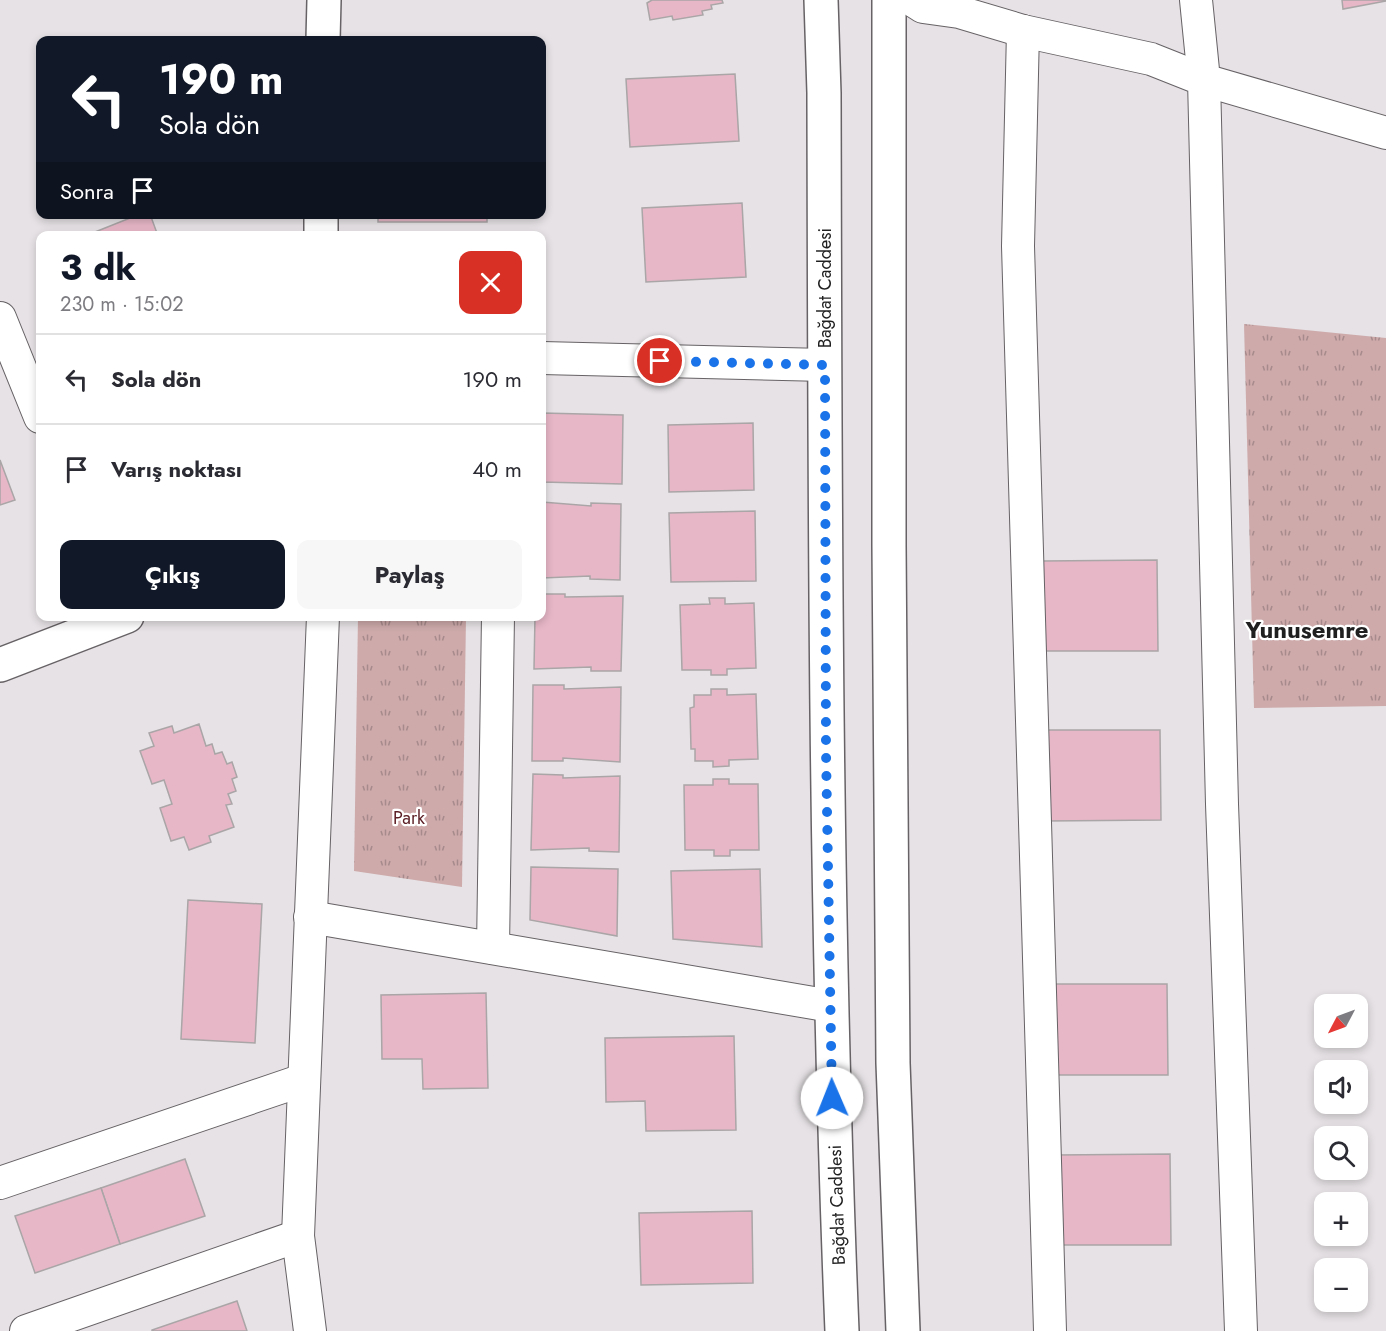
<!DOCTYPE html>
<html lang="tr">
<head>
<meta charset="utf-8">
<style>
  :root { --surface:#fff; --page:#f7f7f7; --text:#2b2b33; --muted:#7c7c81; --line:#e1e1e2; --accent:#111827 }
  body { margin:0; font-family:Jost,sans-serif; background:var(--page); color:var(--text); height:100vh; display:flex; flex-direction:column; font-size:22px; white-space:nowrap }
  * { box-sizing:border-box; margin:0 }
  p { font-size:20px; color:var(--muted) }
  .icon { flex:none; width:33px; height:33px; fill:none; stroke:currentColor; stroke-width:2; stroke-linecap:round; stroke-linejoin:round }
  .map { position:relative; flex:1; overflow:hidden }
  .sheet { position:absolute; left:36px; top:231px; width:510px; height:390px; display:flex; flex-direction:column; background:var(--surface); border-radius:12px; box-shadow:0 3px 9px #0003 }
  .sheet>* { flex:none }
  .top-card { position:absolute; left:36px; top:36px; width:510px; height:183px; border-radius:12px; box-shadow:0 3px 9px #0003; background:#111827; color:#fff; overflow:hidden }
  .needle { width:39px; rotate:229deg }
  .tools { position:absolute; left:1314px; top:994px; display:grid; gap:12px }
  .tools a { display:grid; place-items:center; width:54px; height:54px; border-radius:12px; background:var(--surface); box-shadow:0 3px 9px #0003; font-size:30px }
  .pin { position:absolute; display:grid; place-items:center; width:51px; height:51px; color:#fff; margin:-26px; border:3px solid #fff; border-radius:50%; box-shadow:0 2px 6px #0007 }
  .me { position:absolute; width:66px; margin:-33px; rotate:359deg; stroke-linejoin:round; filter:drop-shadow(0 0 4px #0008) }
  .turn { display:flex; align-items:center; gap:21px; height:126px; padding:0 24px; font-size:27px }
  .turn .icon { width:78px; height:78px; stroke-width:2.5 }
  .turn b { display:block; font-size:42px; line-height:51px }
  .then { display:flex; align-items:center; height:57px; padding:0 24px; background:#0003; gap:12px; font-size:22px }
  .round { display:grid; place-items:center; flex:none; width:63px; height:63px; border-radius:12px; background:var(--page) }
  .headline { display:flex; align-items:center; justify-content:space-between; height:102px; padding:0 24px }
  h1 { font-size:36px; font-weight:700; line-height:45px; color:var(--accent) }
  .cta { display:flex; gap:12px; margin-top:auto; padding:12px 24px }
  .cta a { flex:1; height:69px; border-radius:12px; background:var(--accent); color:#fff; font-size:24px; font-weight:700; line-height:69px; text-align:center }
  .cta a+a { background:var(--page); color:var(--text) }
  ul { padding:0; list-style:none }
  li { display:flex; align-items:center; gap:18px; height:90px; padding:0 24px; border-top:2px solid var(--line) }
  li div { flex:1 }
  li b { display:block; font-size:22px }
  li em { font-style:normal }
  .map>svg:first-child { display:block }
  .park { fill:url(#park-tufts) }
  .building { fill:#e7b7c7; stroke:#aaa5a7; stroke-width:1.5 }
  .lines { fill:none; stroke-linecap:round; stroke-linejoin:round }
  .minor-casing { stroke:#666265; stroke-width:34 }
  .tertiary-casing { stroke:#666265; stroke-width:36 }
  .primary-casing { stroke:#666265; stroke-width:36 }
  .minor { stroke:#fff; stroke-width:32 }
  .tertiary { stroke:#fff; stroke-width:33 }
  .primary { stroke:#fff; stroke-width:33 }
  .route { stroke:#1a73e8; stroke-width:10; stroke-dasharray:0 18 }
  .labels { text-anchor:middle; stroke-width:4.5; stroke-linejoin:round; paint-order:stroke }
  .street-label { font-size:18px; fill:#201f20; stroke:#fff }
  .park-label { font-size:18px; fill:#5c2026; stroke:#fff }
  .district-label { font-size:24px; font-weight:bold; fill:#201f20; stroke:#fff }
</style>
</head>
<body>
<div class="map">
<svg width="1386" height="1331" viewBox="0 0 1386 1331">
  <defs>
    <pattern id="park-tufts" width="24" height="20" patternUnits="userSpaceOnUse" patternTransform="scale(1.5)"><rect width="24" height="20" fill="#ceaaab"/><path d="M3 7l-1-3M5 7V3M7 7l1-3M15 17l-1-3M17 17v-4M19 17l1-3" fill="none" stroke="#a78a8b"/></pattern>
  </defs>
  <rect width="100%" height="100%" fill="#e6e2e5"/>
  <g class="park">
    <path d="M1244,324l142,14v368l-132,2z"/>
    <path d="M358,617h108l-4,270 -108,-16z"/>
  </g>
  <g class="building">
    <path d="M652,0h70l1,3 -12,2 1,4 -10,2 1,4 -30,5 -1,-4 -22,4 -3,-17z"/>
    <path d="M1342,0h44v1l-43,8z"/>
    <path d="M735,74l4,67 -109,6 -4,-68z"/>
    <path d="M742,203l4,74 -100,5 -4,-74z"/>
    <path d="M140,214h10l8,22h-73z"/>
    <rect x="378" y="214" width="109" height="8"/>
    <path d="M542,413l81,2 -1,69 -80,-2z"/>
    <path d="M753,423l1,67 -85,2 -1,-67z"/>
    <path d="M0,460l15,40 -15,5z"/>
    <path d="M542,502l49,4v-3l30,1 -1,76 -30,-1v-3l-48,2z"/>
    <path d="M755,511l1,70 -85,1 -2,-69z"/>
    <path d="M1157,560l1,91h-115l-1,-90z"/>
    <path d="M542,594h23v3l58,-1 -2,75h-30v-4l-57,2 1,-53h7z"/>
    <path d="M709,598h16v6l29,-1 2,65 -29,1v6h-16v-5h-29l-2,-65 30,-1z"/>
    <path d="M533,685h31v4l57,-2 -1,75 -57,-4v3h-31z"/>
    <path d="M711,689h16v6l29,-1 2,65 -29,1v6l-16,1v-6h-18v-12h-4l-1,-41 4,-1v-12h17z"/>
    <path d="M199,724l7,22 6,-2 3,10 7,-2 5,12 5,-2 5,15 -5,2 4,12 -8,3 4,10 -6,1 8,22 -25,9 2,6 -22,8 -5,-13 -13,4 -11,-33 12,-4 -8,-24 -12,4 -12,-33 14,-5 -5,-13 23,-7 2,7z"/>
    <path d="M1046,730h114l1,90 -115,1z"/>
    <path d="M533,774l30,1v3l57,-2 -1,76 -30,-1v-3l-58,2z"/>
    <path d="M713,779h16v5h29l1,66h-29v6h-16v-6h-29l-1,-65h29z"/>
    <path d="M531,867l87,2 -1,67 -87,-16z"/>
    <path d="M760,869l2,78 -89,-8 -2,-68z"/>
    <path d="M188,900l74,4 -7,139 -74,-4z"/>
    <path d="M1052,984h115l1,91h-115z"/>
    <path d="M486,993l2,95 -65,1 -1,-30h-40l-1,-64z"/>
    <path d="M734,1036l2,94 -90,1 -1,-30 -39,1 -1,-64z"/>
    <path d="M1170,1154l1,91h-114l-1,-90z"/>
    <path d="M185,1159l20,57 -85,28 -19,-56z"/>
    <path d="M101,1188l19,56 -85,29 -20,-57z"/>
    <path d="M752,1211l1,72 -112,2 -2,-72z"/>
    <path d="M237,1301l10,30h-95v-1z"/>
  </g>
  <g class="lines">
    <g class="minor-casing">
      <g id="minor">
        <path d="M912,0l11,7 36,5 64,19 128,28 53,21 18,724 19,527"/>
        <path d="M1196,0l8,80 182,53"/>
        <path d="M1023,31l-5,215 32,1085"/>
        <path d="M0,318l40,99"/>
        <path d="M542,358l283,7"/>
        <path d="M310,917l521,89"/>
        <path d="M493,948l5,-332"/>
        <path d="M0,1183l303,-103"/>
        <path d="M26,1331l272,-95"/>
        <path d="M310,1331l-12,-95 25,-620"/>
      </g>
    </g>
    <g class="tertiary-casing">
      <g id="tertiary">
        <path d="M323,40l1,-40"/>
        <path d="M321,236v-22"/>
        <path d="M0,665l127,-49"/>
      </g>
    </g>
    <g class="primary-casing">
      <g id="primary">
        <path d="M821,0l3,93c1,413 1,825 18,1238"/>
        <path d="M889,0v545l4,518 10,268"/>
      </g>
    </g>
    <use href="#minor" class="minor"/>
    <use href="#tertiary" class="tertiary"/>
    <use href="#primary" class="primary"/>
  </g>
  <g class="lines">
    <path class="route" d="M660,361l165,4 1,386 6,347"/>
  </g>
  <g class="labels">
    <g class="street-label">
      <text transform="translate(825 288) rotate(-90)" y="6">Bağdat Caddesi</text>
      <text transform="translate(837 1205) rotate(-92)" y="6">Bağdat Caddesi</text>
    </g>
    <g class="park-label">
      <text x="409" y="824">Park</text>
    </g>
    <g class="district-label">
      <text x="1307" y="638">Yunusemre</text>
    </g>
  </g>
</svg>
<div class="tools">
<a><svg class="needle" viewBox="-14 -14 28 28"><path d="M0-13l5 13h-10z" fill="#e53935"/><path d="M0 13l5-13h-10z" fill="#7c7c81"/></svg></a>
<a><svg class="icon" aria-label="sound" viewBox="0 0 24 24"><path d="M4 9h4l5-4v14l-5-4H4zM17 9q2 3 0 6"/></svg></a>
<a><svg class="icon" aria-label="search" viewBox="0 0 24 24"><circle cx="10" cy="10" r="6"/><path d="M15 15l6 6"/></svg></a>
<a>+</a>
<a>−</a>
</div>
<div class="pin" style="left:660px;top:361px;background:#d93025"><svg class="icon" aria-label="arrive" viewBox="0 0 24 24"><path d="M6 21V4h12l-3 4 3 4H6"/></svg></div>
<svg class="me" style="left:832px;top:1098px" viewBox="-20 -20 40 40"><circle r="19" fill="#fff"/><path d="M0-13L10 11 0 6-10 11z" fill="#1a73e8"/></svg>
<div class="top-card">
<div class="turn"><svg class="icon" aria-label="left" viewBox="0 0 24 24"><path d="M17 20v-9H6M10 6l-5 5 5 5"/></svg><div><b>190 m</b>Sola dön</div></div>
<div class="then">Sonra<svg class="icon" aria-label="arrive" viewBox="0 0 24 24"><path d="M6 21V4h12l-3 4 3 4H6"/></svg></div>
</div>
<section class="sheet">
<div class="headline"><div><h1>3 dk</h1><p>230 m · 15:02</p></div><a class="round" style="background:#d93025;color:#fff"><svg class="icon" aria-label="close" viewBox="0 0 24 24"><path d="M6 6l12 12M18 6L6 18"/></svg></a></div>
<ul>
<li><svg class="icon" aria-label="left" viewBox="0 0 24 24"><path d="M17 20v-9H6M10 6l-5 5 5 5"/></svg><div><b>Sola dön</b></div><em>190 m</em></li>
<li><svg class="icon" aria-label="arrive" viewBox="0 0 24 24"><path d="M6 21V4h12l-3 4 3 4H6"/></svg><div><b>Varış noktası</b></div><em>40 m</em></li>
</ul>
<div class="cta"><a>Çıkış</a><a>Paylaş</a></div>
</section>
</div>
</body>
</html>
